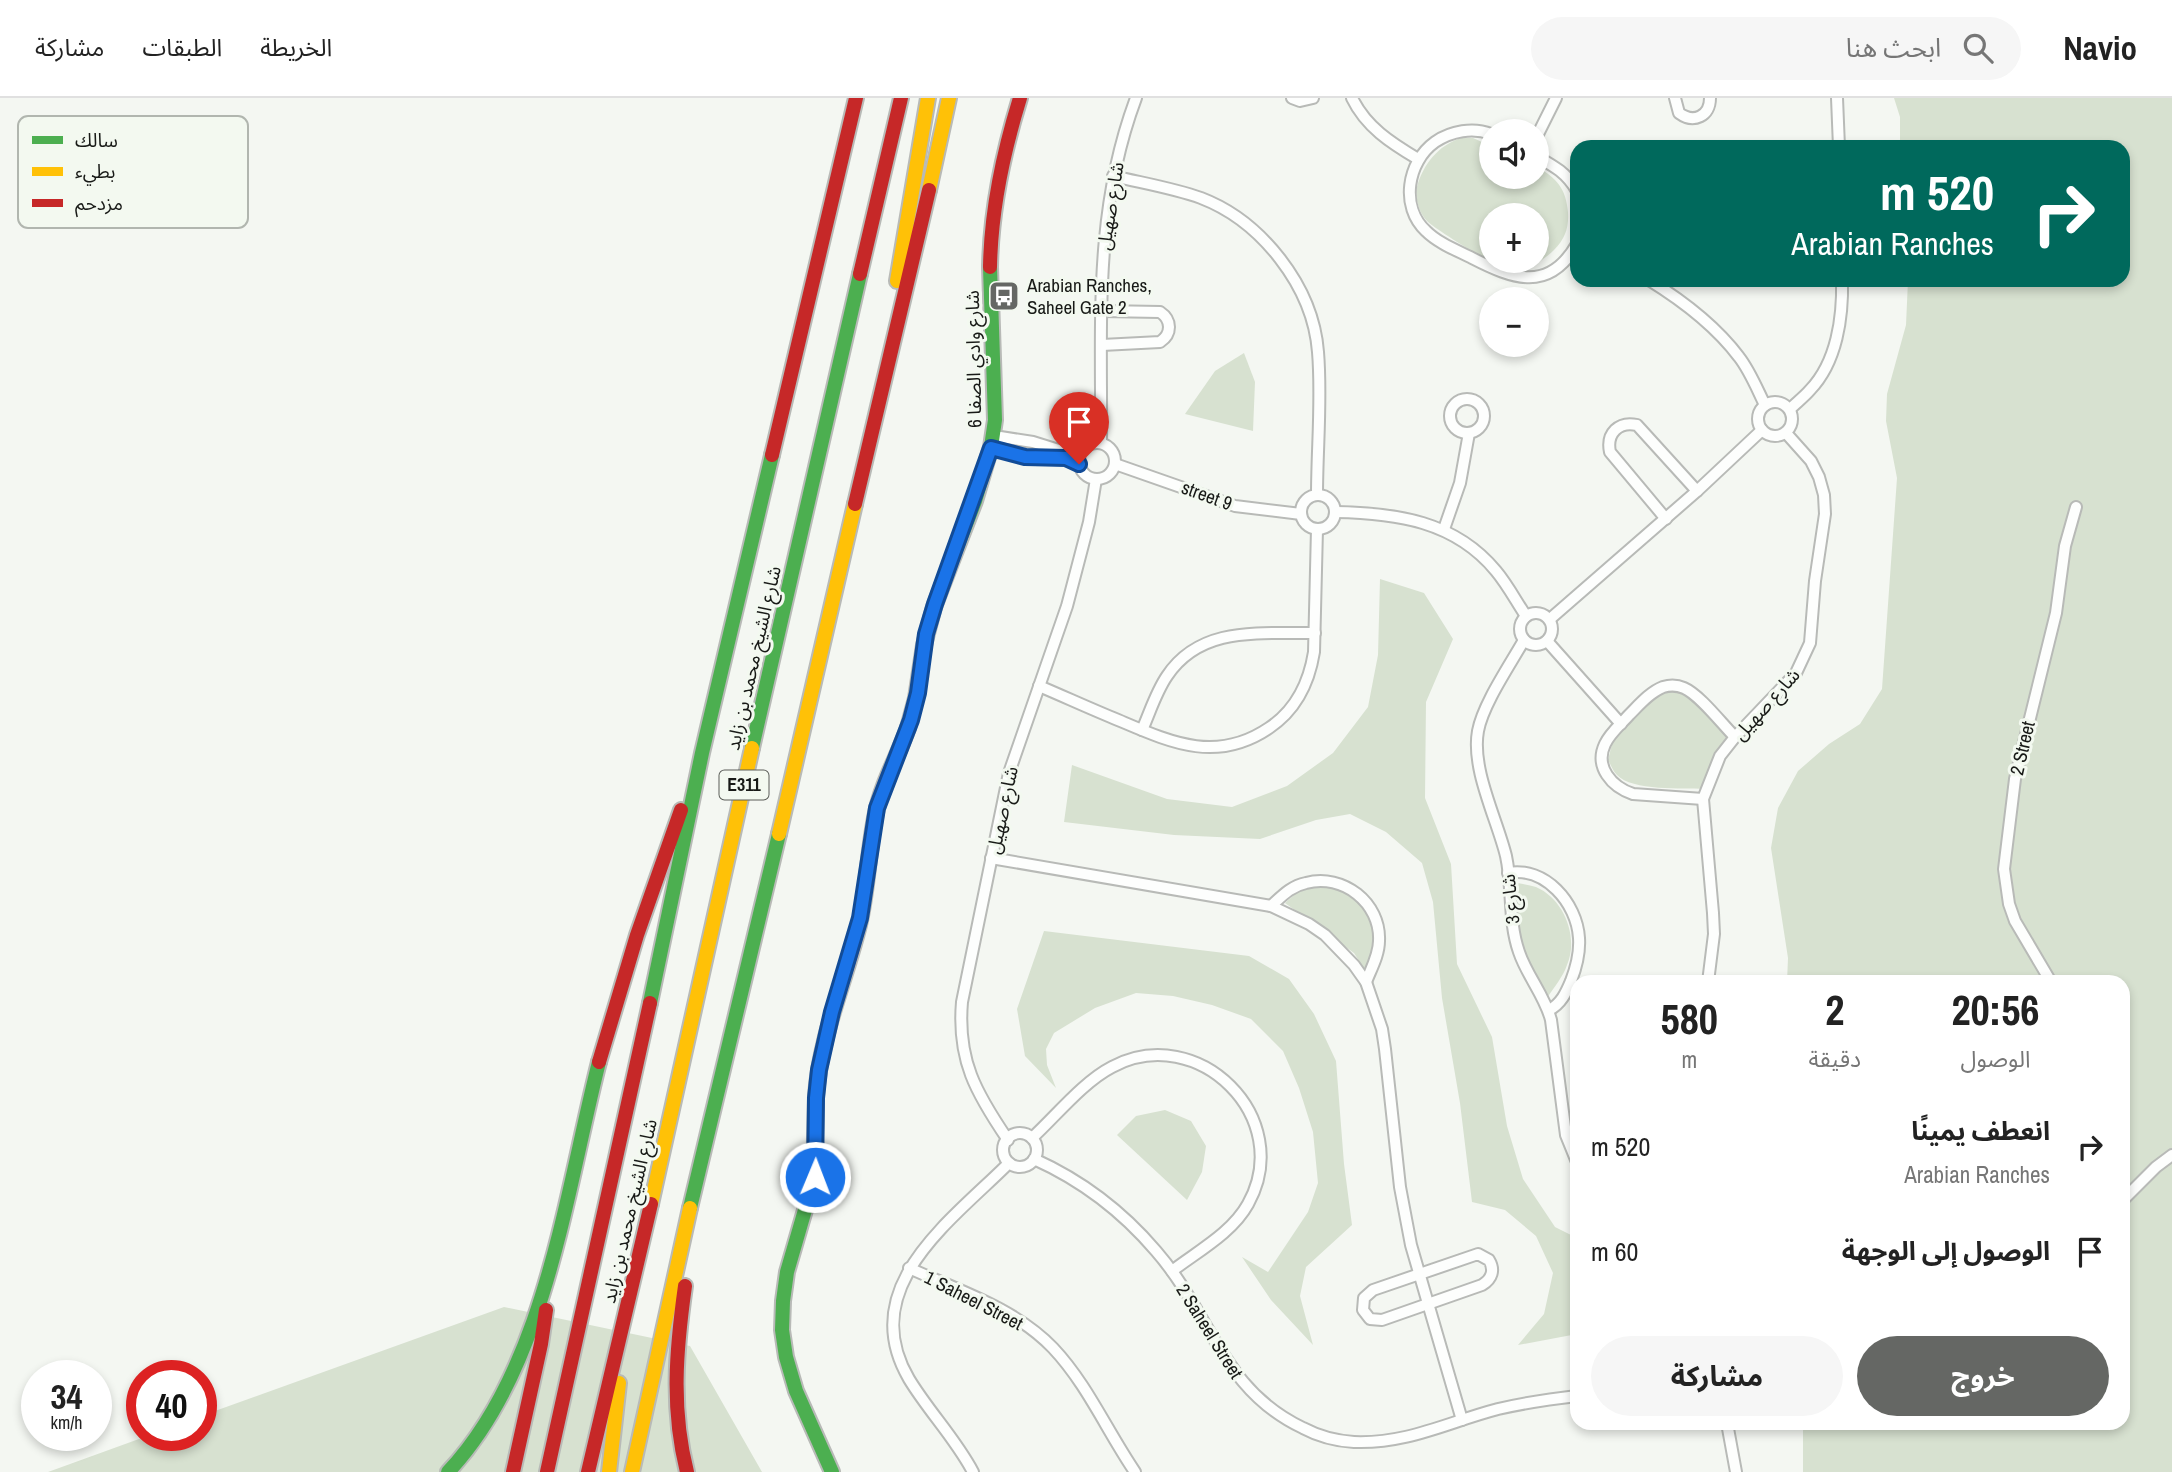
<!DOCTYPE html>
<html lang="ar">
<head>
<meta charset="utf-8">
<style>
  :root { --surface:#fff; --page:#f6f6f6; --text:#222; --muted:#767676; --line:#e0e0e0; --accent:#656764 }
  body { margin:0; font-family:"Archivo Narrow","Noto Sans Arabic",sans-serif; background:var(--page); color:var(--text); direction:rtl; height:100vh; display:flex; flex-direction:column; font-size:26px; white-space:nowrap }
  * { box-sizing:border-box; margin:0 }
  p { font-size:23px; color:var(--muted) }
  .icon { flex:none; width:38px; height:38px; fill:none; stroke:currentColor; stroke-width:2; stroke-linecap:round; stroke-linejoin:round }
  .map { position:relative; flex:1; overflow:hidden; direction:ltr }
  .panel { position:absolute; left:1570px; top:877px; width:560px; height:455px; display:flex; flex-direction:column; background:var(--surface); border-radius:21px; box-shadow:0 4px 10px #0003; direction:rtl }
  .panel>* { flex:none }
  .top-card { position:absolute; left:1570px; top:42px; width:560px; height:147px; border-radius:21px; box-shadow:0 4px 10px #0003; direction:rtl; background:#00695c; color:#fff; overflow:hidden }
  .buttons { position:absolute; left:1479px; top:21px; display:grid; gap:14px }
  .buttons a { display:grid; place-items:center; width:70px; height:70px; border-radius:50%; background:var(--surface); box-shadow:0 4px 10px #0003; font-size:35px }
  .speed { position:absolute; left:21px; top:1262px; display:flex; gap:14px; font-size:35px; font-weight:700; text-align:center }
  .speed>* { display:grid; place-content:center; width:91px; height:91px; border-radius:50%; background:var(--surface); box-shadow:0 4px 10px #0003; line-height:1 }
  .speed small { font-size:18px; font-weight:400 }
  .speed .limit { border:10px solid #d22; background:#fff; color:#111 }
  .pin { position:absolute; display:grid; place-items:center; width:60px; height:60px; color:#fff; margin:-72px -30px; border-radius:50% 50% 50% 0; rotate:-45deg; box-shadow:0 0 7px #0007 }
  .pin .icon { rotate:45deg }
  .me { position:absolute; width:77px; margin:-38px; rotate:1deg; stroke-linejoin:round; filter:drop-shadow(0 0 5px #0008) }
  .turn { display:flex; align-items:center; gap:24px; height:147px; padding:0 21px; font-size:32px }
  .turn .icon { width:91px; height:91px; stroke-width:2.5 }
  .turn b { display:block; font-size:49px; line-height:60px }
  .eta { display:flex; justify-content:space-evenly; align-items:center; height:119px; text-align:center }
  .eta b { font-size:42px; font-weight:700; line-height:49px }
  .button { display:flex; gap:14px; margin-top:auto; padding:14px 21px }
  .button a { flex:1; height:80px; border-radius:42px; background:var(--accent); color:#fff; font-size:28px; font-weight:700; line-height:80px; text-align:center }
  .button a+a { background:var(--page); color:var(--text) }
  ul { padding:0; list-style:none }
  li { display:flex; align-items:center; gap:21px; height:105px; padding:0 21px }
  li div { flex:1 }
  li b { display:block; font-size:26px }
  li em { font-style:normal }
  header { display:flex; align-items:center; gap:42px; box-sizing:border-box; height:98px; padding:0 35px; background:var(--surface); border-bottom:2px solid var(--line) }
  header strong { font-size:33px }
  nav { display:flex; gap:38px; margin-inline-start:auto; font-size:24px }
  .search { width:490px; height:63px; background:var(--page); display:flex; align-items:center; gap:18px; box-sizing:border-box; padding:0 24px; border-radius:38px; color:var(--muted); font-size:26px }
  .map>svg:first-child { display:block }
  .green { fill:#d7e1d0; fill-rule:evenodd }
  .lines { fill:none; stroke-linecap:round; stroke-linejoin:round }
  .street-casing { stroke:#b8bab7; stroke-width:14 }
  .fast-casing { stroke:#b8bab7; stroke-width:18 }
  .slow-casing { stroke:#b8bab7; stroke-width:18 }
  .jam-casing { stroke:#b8bab7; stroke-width:18 }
  .street { stroke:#fdfefd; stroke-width:10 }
  .fast { stroke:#4caf50; stroke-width:14 }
  .slow { stroke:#ffc107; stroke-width:14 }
  .jam { stroke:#c62828; stroke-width:14 }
  .route-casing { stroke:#114b97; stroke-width:18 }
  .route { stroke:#1a73e8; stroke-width:12 }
  .labels { text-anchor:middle; stroke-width:6; stroke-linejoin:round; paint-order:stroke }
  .shield { fill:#f3f9f0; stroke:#5a5d58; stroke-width:2 }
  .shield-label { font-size:18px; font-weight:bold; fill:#181a17 }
  .street-label { font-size:19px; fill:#181a17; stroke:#f3f9f0 }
  .poi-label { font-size:19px; fill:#181a17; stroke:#f3f9f0; text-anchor:start }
  .key { fill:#f3f9f0; stroke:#b1b6af; stroke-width:2 }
  .key-label { font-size:19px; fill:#181a17 }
</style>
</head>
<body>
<header>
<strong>Navio</strong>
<div class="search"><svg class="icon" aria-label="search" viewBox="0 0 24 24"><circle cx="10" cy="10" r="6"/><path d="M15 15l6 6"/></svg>ابحث هنا</div>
<nav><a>الخريطة</a><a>الطبقات</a><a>مشاركة</a></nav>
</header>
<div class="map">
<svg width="2172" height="1374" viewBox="0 0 2172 1374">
  <rect width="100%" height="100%" fill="#f4f7f2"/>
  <g class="green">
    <path d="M1894,0h278v1374h-369v-49h320v-441h-336l1,-24 -17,-110 7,-40 20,-37 31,-27 31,-20 22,-35 15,-211 -11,-57 1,-27 19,-69 2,-45h215v-133h-223v-30z"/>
    <path d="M1461,40h12l18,8v31h45l1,-10c20,11 29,22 31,45 1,16 -3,27 -14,38 -8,8 -21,17 -32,18 -8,1 -20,-2 -27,-4 -11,-5 -60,-35 -68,-43 -8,-8 -12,-22 -10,-34 6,-23 22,-42 44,-49zM1491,117h45v46h-45z"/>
    <path d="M1244,255l11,29 -2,49 -68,-17 30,-43z"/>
    <path d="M1380,481l44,14 29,46 -27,63 -1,96 26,66 6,100 35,73 15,89 16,53 32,48 22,11v96l-59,11 26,-31 9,-41 -17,-37 -31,-26 -33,-8 -12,-99 -18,-105 -9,-96 -11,-39 -36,-31 -36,-18 -34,6 -56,19 -86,-4 -110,-13 8,-57 95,34 65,8 55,-21 46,-33 35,-46 10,-52z"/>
    <path d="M1674,593l11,3 48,39 -28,56c-22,-1 -73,2 -88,-14 -4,-4 -6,-10 -9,-15l5,-20 17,-20 32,-27z"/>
    <path d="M1515,784c6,2 14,3 21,5 28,12 43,50 31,78 -4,12 -13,22 -20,33l-27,-51 -5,-31z"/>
    <path d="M1326,787l23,7 15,16 12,23 -3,24 -8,15 -11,-17 -69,-50 17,-15z"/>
    <path d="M1044,833l205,25 40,23 25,35 22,47 8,103 8,61 -46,42 -6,29 13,49 -42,-45 -29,-43 26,15 40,-60 10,-29 -5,-51 -14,-44 -16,-37 -32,-32 -39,-14 -39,-9 -37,-3 -41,15 -41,25 -8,16 1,16 9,23 -31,-32 -8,-47z"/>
    <path d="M1165,1012l26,11 15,25 -4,26 -15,28 -70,-65 19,-19z"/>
    <path d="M504,1209l186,39 72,126h-714l102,-37h51v-19z"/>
  </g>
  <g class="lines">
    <g class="street-casing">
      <g id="street">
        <path d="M1292,0l8,3 13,-3"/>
        <path d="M1352,0c14,29 39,45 66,61"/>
        <path d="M1675,0l4,15c15,11 31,3 31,-15"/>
        <path d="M1837,0l2,49"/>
        <path d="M1491,36c-18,-7 -40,-3 -56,8 -28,20 -35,65 -9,89 12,12 30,19 46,27 41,21 77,35 105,-14"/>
        <path d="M1536,40l20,-40"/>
        <path d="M1536,58c18,10 31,17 41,35"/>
        <path d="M1113,78c29,7 60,12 88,22 60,23 112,88 117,154 4,47 -1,96 -1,143"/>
        <path d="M1649,182c34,21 66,45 90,77 11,14 18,32 26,48"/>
        <path d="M1102,213l58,1c12,8 12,22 0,30l-58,3"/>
        <circle cx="1467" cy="318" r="17"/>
        <circle cx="1775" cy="321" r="17"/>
        <path d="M1790,311c6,-6 14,-12 20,-19 27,-28 33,-73 32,-110"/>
        <path d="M994,338l39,6 32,10"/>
        <circle cx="1097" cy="363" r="18"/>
        <path d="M1101,345c1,-120 -8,-230 35,-345"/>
        <path d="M991,350l34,9 41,1 13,6"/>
        <path d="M1115,366l120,42 66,8"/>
        <circle cx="1318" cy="414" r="17"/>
        <path d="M1335,414c61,1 120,9 161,59 11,13 20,30 30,45"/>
        <path d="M1666,421l-56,-67c-4,-19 9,-31 27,-27l60,66"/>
        <path d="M1444,431l16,-46 9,-50"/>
        <circle cx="1536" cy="531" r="16"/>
        <path d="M1550,521l147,-128 65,-61"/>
        <path d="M1524,542c-14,25 -41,64 -46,91 -7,38 19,88 28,125 7,32 2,65 13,96 8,24 26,44 32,68l15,115 11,27"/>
        <path d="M1547,543l74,83"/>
        <path d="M1039,588c26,11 52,23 79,34 52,22 98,44 151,8 27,-18 40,-45 45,-76l3,-123"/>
        <path d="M1142,632c8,-18 14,-38 25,-54 34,-51 94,-42 148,-43"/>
        <path d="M1703,701l-70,-5c-21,-7 -39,-27 -28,-50 5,-11 16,-20 24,-29 10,-10 21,-23 34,-28 7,-2 14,-2 21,1 16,7 38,36 51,49"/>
        <path d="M991,760l280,48 38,18 16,11 29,30 12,17 16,47 3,20 15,138 11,58 51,175"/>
        <path d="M1508,775c37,-7 69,30 71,65 1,14 -3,30 -8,43 -5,12 -10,23 -22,29"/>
        <path d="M1271,808c11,-10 20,-20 35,-23 37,-10 75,20 73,58 0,14 -8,28 -13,41"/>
        <path d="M1708,884l6,-48 -1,-21 -10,-114 17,-43 15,-19 61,-64 14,-30 5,-62 10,-67 -1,-19 -5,-18 -8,-16 -25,-28"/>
        <path d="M2051,884l-36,-61 -6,-17 -5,-35 11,-90 41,-166 9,-67 11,-39"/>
        <circle cx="1020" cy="1052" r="17"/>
        <path d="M1032,1040c24,-22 51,-56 80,-71 86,-46 184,51 136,137 -16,29 -50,47 -76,67"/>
        <path d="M1008,1042c-32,-47 -51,-80 -46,-138l47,-229 58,-167 22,-84 7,-43"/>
        <path d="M1034,1061c49,22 88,52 122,92 55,63 66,139 147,177 15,8 34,13 51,14 54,2 94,-20 144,-33 26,-6 52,-10 79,-13"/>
        <path d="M2123,1102l33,-33 16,-12"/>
        <path d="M1478,1156l11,6c6,10 3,19 -7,25l-100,35 -12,-1 -7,-9 1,-12 9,-8z"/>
        <path d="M909,1170c48,22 106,40 144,80 34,36 54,83 82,124"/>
        <path d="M1727,1325l9,49"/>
        <path d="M973,1374c-18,-34 -44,-60 -64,-93 -54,-92 42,-158 100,-216"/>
      </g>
    </g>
    <g class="fast-casing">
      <g id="fast">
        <path d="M908,630l8,-30 8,-53 10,-38 41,-106 16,-54 4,-27 -5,-153"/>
        <path d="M752,650l108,-474"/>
        <path d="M650,905l52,-250 70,-298"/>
        <path d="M816,998l-2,83 -27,93 -4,29 -1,29 4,27 10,34 36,81"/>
        <path d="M690,1110l89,-374"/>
        <path d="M448,1374c97,-103 117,-276 151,-410"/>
      </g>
    </g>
    <g class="slow-casing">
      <g id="slow">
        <path d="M929,92l20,-92"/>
        <path d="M897,183l31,-183"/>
        <path d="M779,736l76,-330"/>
        <path d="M651,1106l101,-456"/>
        <path d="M609,1374l10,-89"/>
        <path d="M632,1374l58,-264"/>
      </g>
    </g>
    <g class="jam-casing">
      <g id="jam">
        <path d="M990,169c1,-58 13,-114 30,-169"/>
        <path d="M860,176l41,-176"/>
        <path d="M772,357l84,-357"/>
        <path d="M855,406l74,-314"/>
        <path d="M599,964l38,-127 44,-125"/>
        <path d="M816,998c4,-60 29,-114 43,-171 9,-37 9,-75 17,-112 6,-30 22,-57 32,-85"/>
        <path d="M685,1188c-9,64 -14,123 2,186"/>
        <path d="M513,1374l28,-128 5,-34"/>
        <path d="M547,1374l103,-469"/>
        <path d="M588,1374l63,-268"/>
      </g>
    </g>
    <use href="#street" class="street"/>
    <use href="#fast" class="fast"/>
    <use href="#slow" class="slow"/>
    <use href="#jam" class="jam"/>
  </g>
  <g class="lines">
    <g class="route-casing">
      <path id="route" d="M815,1079l1,-79 3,-28 13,-58 28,-94 17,-110 34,-88 7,-27 8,-59 9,-30 56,-156 34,9 41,1 13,6"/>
    </g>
    <use href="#route" class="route"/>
  </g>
  <defs>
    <g id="bus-square" transform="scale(1.575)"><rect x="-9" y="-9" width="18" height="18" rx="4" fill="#656764" stroke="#f3f9f0"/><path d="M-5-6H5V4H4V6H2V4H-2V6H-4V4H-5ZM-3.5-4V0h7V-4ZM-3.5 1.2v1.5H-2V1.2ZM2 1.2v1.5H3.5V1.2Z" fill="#fff"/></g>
  </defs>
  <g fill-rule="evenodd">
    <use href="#bus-square" x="1004" y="198"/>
  </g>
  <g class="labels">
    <rect class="shield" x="719.5" y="672.5" width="49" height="29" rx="5"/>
    <g class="shield-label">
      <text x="744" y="693">E311</text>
    </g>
    <g class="street-label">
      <text transform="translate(1110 108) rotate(-81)" y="7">شارع صهيل</text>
      <text transform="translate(973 261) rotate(-91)" y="7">شارع وادي الصفا 6</text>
      <text transform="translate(1207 397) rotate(20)" y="7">street 9</text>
      <text transform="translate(753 560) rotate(-77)" y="7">شارع الشيخ محمد بن زايد</text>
      <text transform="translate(1766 606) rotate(-48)" y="7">شارع صهيل</text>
      <text transform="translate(2022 650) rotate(-77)" y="7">2 Street</text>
      <text transform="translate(1002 712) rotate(-78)" y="7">شارع صهيل</text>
      <text transform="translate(1510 801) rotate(-96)" y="7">3 شارع</text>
      <text transform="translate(629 1113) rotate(-77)" y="7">شارع الشيخ محمد بن زايد</text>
      <text transform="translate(974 1202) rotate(27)" y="7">1 Saheel Street</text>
      <text transform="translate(1210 1233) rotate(58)" y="7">2 Saheel Street</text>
    </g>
    <g class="poi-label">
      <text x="1027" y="194">Arabian Ranches,<tspan x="1027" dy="22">Saheel Gate 2</tspan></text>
    </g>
  </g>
  <rect x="18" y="18" width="230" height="112" rx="10" class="key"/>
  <rect x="32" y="38" width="31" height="8" fill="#4caf50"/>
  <rect x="32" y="69" width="31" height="9" fill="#ffc107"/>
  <rect x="32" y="101" width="31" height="8" fill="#c62828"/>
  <g class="key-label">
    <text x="75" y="49">سالك</text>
    <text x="75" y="80">بطيء</text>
    <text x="75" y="112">مزدحم</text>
  </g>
</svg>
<div class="buttons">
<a><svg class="icon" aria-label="sound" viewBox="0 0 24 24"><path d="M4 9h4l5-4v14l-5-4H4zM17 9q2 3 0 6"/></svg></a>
<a>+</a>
<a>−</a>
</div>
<div class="speed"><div>34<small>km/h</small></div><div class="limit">40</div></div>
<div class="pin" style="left:1079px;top:366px;background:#d93025"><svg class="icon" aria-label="arrive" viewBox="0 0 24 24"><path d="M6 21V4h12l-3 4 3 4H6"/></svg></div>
<svg class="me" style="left:815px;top:1079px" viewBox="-20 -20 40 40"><circle r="17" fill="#1a73e8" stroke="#fff" stroke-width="3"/><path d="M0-11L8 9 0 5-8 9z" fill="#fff"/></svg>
<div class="top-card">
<div class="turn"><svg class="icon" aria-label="right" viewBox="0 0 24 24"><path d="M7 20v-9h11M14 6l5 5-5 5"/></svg><div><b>520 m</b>Arabian Ranches</div></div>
</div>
<section class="panel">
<div class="eta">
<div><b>20:56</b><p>الوصول</p></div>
<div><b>2</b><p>دقيقة</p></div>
<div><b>580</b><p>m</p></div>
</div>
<ul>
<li><svg class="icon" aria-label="right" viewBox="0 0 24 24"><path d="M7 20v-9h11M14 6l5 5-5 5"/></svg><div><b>انعطف يمينًا</b><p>Arabian Ranches</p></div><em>520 m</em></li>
<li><svg class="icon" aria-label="arrive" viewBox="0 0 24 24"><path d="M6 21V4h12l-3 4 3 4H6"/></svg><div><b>الوصول إلى الوجهة</b></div><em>60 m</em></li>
</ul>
<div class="button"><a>خروج</a><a>مشاركة</a></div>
</section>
</div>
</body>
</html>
